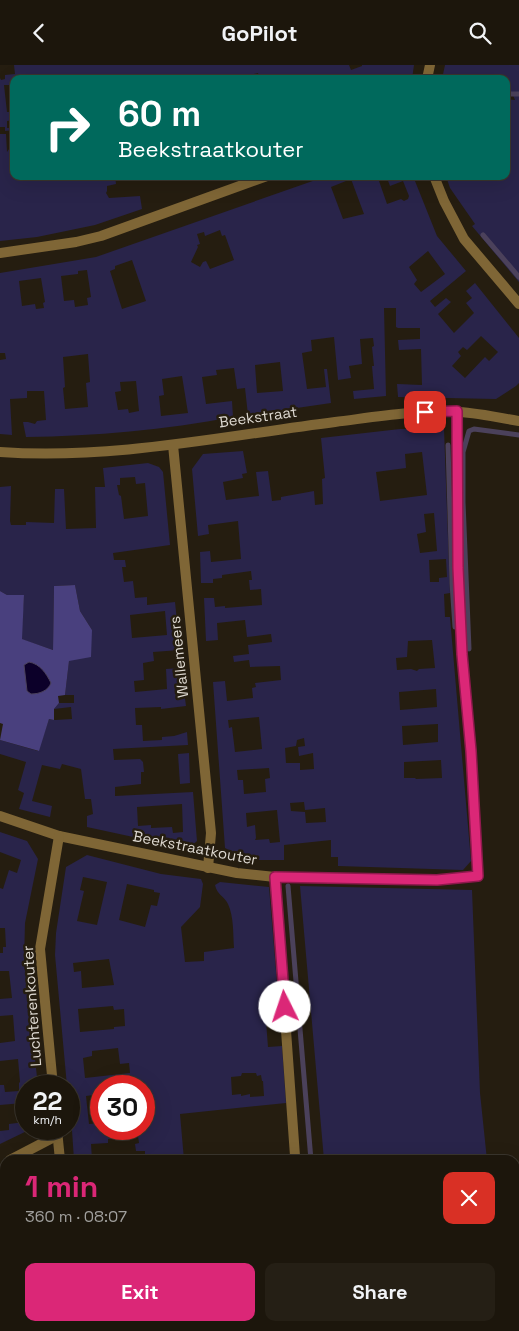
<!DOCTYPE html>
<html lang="en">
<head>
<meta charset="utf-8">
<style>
  :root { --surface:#1c160c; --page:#251f15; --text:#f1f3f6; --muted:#a09f9d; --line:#3a352d; --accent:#db2777 }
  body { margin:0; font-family:"Space Grotesk",sans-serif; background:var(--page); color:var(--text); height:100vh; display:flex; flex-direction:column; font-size:19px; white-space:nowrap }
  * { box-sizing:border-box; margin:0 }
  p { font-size:16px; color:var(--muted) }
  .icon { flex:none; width:28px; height:28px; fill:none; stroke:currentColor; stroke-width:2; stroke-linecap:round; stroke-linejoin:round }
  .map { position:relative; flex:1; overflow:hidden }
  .details { position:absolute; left:0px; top:1090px; width:520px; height:176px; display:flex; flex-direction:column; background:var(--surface); border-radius:15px 15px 0 0; box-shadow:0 5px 20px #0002,0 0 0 1px var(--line) }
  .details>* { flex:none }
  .guide { position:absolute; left:10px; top:10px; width:500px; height:105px; border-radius:10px; box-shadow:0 5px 20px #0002,0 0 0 1px var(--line); background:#00695c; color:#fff; overflow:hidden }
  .speed { position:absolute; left:15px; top:1010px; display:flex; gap:10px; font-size:25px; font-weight:700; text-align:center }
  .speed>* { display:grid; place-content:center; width:65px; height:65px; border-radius:50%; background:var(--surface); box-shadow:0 5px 20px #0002,0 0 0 1px var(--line); line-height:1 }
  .speed small { font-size:12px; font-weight:400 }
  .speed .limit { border:8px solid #d22; background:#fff; color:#111 }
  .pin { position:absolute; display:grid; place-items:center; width:42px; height:42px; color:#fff; margin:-21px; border-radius:10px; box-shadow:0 2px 8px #0006 }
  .me { position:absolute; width:55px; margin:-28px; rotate:356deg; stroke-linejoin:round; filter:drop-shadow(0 0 4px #0008) }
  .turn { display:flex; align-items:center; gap:18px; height:105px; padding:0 25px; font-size:22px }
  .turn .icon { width:65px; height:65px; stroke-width:2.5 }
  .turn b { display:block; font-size:35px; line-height:42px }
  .round { display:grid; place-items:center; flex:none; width:52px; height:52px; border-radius:10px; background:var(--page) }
  .headline { display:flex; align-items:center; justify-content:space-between; height:85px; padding:0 25px }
  h1 { font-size:30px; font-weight:700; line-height:38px; color:var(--accent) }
  .action { display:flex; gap:10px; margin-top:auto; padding:10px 25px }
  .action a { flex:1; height:58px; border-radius:10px; background:var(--accent); color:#fff; font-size:20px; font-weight:700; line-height:58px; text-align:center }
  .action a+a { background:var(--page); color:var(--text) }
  header { display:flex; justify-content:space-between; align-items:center; height:65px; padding:0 25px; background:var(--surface); font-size:22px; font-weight:700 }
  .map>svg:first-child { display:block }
  .green { fill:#29244a; fill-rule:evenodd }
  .forest { fill:#49407e }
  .water { fill:#0c0029; stroke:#4b415b }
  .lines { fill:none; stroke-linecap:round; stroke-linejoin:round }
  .stream { stroke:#4b415b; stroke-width:5 }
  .minor { stroke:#7f6636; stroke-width:10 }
  .tertiary { stroke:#7f6636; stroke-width:10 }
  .route-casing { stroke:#8e194d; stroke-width:12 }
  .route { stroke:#db2777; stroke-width:9 }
  .labels { text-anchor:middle; stroke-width:5; stroke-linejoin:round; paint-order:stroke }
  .street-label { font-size:15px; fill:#ded9d1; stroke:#251d10 }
</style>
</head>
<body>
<header><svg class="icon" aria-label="back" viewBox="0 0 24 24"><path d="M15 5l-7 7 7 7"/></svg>GoPilot<svg class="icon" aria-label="search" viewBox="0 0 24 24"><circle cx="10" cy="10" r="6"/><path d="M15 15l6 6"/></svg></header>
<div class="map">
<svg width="519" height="1266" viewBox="0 0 519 1266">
  <rect width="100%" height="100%" fill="#251d10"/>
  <g class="green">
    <path d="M14,0h335l2,5 11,-4v-1h52l-2,14h-152l-2,-6 -9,2 1,4h-236v6h-10l3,27h7v8l-7,1v7h7v2l-9,1v-4h-5v-49l1,2 4,-1v-4l10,-1z"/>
    <path d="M445,0h74v217l-47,-56 3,-2 -25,-36 -4,-12h60v-49l5,-2 -2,-12 -3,1v-15l9,1 -2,-5 -7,-1v-15h-64z"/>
    <path d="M0,69h6l1,18 7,-10v34h101l1,8 -9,2v5l-1,2 3,5 31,-2 2,13 -47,16 -58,12 -37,4z"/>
    <path d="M327,111h86l24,60 29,35 -36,30 5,6 11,-9 5,4 -13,12 16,19 20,-20 -8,-10 6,-5 -6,-7 9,-8 44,55v45l-3,3 -20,13 -98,-2 -1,-13 25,1 -1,-36 -22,1 -1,-10 22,-1v-11h-22l-2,-1v-19h-12l2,88 -32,3 -1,-8 21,-2 -2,-23h2l-2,-19 2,-1 -1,-8 -13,1 2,25 -13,2 2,12 -13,2 -4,-43 -23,3 1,11 -10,2 5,36 19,-2 -2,-18h3l4,34 -83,12 -3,-27 -8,1 -3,-21 -18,2 1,5 -15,2 4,27 26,-3 1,16c-68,13 -138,19 -207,20l-3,-15h5l7,2 2,-3 9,-1 -2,-29h-17v7l-17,1 2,36 -12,-1v-74l6,-1 -1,-6h-5v-80l96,-16zM387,113l3,8 13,-5 6,15 -1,3 -4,2 -3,-2 -14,5 -8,-23zM351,114l13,35 -21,5 -12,-32zM220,165l2,6 3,-1 9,25 -24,9 -4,-8 -3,1 -3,5 -9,-5 7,-15 -1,-2 3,-1 -3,-10 7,-2 1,4zM428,186l17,23 -24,18 -7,-8 3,-4 -8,-13zM132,195l14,41 -24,8 -12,-38 5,-2v-3zM87,205l4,27 -4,1 1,7 -13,2 -1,-7 -10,1 -3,-25 17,-2v-3zM41,213l4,24 -2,1 1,5 -8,1 -1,-5 -13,2 -3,-25zM481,271l17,16 -9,9 -4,-4 -20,21 -13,-12 9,-10 -3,-4 5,-5 4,3zM88,289l2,28 -4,1 2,24 -23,2 -2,-21 2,-1 -2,-30zM280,297l3,29 -26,2 -2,-28zM182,311l6,37 -27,3 -2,-20 5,-1 -2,-16zM136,316l3,30 -10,2 -1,-4 -10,1 -3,-18 6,-1 -1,-9z"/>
    <path d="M400,364h44l6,164 -6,1 1,23h5l1,12 20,232 -8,9 -125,-4v-9h-7v-17l-47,5v15h-35l-24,-12 -12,-166 12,-1 2,20 26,-3 -1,-10 4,-1 -1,-4 26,-3 -1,-14 -30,1 -1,-7 -15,2 -1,-6 16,-2 -1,-9 24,-3 -1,-8 -24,3 -2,-17 -28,3 1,17 -12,1 -2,-43h10l1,9 10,-1v2l37,-3 -1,-16 -11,1 -1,-10h3l-1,-9 -29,4v3l-9,1v4h-12l-1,-31 10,-1 1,11 30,-3 -3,-38 -30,4 1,9 -11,2 -6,-67 11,-15 40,-3 4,22 -5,1 1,4 -20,4 3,18 33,-4 -3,-24 12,-1 4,30 9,-1v-3l33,-6 1,14 8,-1 -1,-25 3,-1 -4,-40zM422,387l5,43 -47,6 -4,-29 30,-4 -1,-14zM434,448l3,38 -17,2 -3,-19 9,-2 -2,-18zM446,494l1,18 -8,1v4h-9l-1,-22zM432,575l3,28 -16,1 -2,2 -6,-2 -14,1 -1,-12 11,-1 1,-16zM436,624l1,18 -37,3 -1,-18zM259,652l3,32 -27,3 -3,-25 -3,1 -1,-8zM438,659v18l-35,3 -1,-19zM304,673l1,8 -7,1 1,9 14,-3 1,16 -14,1v-7h-14l-1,-15 11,-2 1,-6zM441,695l1,18 -26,1 -1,-1h-11v-16zM269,703l1,10 -5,1 1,13 -22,2 -1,-14h-5l-1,-10zM304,737l1,8 20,-2 1,14 -20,1 -1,-11 -14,-1 -1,-8zM277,745l3,32 -10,1 -1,-4 -14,1 1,-2 -1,-13 -8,2 -1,-14z"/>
    <path d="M148,398l11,4 4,5 7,73 -57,8 1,7h11l1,7h-4l2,15 9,-1 2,17 12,-1v8l28,-3 5,48 -27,2 1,9 -11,2 1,17 -10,1 1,11 32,-3 -1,-20 15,-1 5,38 -25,3v-2l-26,1 1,17h6l1,16 19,-1v-3l12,-1 13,-4 1,13 -75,4 1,11 26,-1 3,3 1,10h-3v12l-26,3v9l78,-4 4,49 -7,6 -6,1 -97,-21v-11l6,-2 -2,-15h-6l-4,-30 -19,-5 -2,5 -18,-4 -10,36 20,5 -2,11 -31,-8 5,-16 -6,-3 8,-28 -26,-8v-14l38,11 11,-32 6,1 17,-1 -1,-12 -17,2 5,-6h15v-8h-9l4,-35 23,-30 -12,-19 -5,-26 -21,1 -1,64 -32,-11 3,-44h-17l-7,-4v-104l11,-1 -1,35 1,4h15v-3l28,1 1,-34h9l2,40 30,-1 -1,-41h10l-2,-19zM135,412l1,7 9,-1 3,33 -24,3 -3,-23 -2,-1 -2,-10h3v-7zM165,546l2,24 -35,3 -2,-23zM182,739l1,28 -10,1 -1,-6 -21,1v-3l-13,1 -1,-19z"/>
    <path d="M189,688l1,30 -10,1 -2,-30z"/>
    <path d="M0,767l27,9 11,18 -13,64 -1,38 14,125h-12v43h5l-31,15v-13l9,-1v-6l16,-2 -2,-19 -23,2v-20h4l1,7 14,-1v-8l1,-1 -2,-23 -18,2v-18l15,-2 -2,-26 -13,1v-17l12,-1 -3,-27h-9v-18h3v-6h3l-1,-19h-5v-40l3,1 6,-19 8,3 4,-13 -21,-8z"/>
    <path d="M87,790l74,19 40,5 2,5 -3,23 -19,20 4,35 19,-1v-9l30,-4c-1,-14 0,-31 -6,-44 -4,-8 -11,-9 -13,-19l5,-3 49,5 10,120 -14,1 3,39 14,-1 4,57 -106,11 4,46h-39v-9h-9l-1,-7 4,-1 -1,-7 -30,3v4l-17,1 1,16h-18l-5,-74h-2l-12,-131 1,-22 10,-66zM83,812l24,5 -10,43 -20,-4 7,-30 -4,-1zM127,819l27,6v2l6,1 -3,13 -6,-1 -6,22 -26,-7zM109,894l5,26 -32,3 -1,-17 -7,1 -1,-9zM113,941l1,4 10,-1 1,17 -11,1v2l-34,3 -2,-23zM118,983l2,16 9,-1 1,10 -45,5 -2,-20 9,-2v-5zM242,1008h14l1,3 4,-1 1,6h1l1,15 -14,1v-3l-9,2v-2l-9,1 -1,-18 10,-1zM101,1021h43v43h-43v-6l-12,1 -3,-28 15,-2z"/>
    <path d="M300,821l172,4 8,203 7,67h-163z"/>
    <path d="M5,1137v124h510v-62l4,7v60h-519v-128z"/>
  </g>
  <path class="forest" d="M75,520l5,26 12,19 -1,27 -22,4 -4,34 -7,1 1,7 -5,6v11l-5,-1 -10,32 -39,-11 3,-16 -3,-1v-132l7,4h17l-2,44 31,11 1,-64z"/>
  <path class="water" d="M29,597c11,2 17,11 22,21 -3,8 -12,11 -20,11l-4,-3 -3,-26z"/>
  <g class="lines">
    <g class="stream">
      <path d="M506,29h13"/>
      <path d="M483,170l36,42"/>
      <path d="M448,380l4,138 3,44"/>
      <path d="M469,584l-6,-147v-50l6,-21 5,-2 45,6"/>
      <path d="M288,821l23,274"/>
    </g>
    <g class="minor">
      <path d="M427,14l3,-14"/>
      <path d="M434,111l10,25 20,38 55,65"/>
      <path d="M0,188l76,-11 25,-6 166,-60"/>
      <path d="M173,380l38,388 -3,35"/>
      <path d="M0,751l59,20 178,37 38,4 162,3 41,-4 -7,-125 -9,-97 -4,-86 -1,-156"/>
      <path d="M275,812l20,279 -2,4"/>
      <path d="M53,1021l-13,-137 19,-113"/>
      <path d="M57,1065l3,30"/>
      <path d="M10,1095l48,-25"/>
      <path d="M0,1124h5"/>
    </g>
    <path class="tertiary" d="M0,387c112,8 224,-16 335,-30 40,-5 80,-12 120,-10 21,0 43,6 64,9"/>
  </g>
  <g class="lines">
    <g class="route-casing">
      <path id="route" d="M285,942l-10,-130 162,3 41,-4 -7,-125 -9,-97 -4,-86 -1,-157 -32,1"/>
    </g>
    <use href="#route" class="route"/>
  </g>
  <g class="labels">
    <g class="street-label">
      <text transform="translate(258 352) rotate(-8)" y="5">Beekstraat</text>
      <text transform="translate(179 592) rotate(-96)" y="5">Wallemeers</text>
      <text transform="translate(195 783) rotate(11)" y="5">Beekstraatkouter</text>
      <text transform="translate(32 941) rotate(-94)" y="5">Luchterenkouter</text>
    </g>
  </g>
</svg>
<div class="speed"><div>22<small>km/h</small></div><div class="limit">30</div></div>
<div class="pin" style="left:425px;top:347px;background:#d93025"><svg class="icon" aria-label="arrive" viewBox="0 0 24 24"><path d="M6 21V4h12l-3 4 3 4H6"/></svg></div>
<svg class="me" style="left:285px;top:942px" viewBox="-20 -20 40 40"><circle r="19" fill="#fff"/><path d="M0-13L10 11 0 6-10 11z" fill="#db2777"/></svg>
<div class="guide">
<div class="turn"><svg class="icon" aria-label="right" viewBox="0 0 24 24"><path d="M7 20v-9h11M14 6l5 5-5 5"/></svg><div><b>60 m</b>Beekstraatkouter</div></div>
</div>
<section class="details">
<div class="headline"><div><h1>1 min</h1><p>360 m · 08:07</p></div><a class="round" style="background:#d93025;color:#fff"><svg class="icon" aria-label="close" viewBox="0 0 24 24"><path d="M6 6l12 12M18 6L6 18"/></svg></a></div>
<div class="action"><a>Exit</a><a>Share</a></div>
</section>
</div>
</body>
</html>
